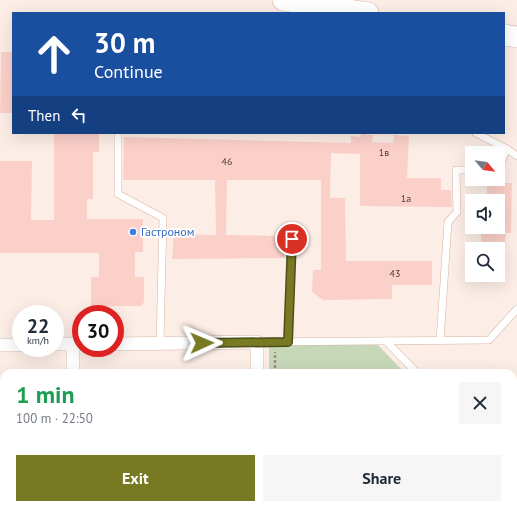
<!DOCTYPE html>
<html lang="en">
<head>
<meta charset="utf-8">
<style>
  :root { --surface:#fff; --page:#f6f6f7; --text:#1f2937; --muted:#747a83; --accent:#787a23 }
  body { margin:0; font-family:"PT Sans",sans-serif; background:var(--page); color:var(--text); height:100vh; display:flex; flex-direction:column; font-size:15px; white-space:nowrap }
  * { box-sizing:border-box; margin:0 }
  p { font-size:13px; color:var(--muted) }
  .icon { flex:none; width:22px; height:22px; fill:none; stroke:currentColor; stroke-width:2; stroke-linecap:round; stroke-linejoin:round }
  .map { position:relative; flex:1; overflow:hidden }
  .drawer { position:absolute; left:0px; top:369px; width:517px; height:140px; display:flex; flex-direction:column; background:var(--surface); border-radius:12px 12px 0 0; box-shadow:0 4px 16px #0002 }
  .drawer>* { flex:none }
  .hud { position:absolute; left:12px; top:12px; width:493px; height:122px; border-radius:0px; box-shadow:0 4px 16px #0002; background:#1a4fa0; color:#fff; overflow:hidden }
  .needle { width:26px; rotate:119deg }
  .controls { position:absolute; left:465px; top:146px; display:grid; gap:8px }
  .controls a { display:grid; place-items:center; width:40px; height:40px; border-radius:0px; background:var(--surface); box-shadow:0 4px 16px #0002; font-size:20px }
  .speed { position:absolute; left:12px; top:305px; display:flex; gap:8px; font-size:20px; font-weight:700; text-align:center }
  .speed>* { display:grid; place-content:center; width:52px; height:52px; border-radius:50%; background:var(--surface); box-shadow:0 4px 16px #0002; line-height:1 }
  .speed small { font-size:10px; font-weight:400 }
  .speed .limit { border:6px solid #d22; background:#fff; color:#111 }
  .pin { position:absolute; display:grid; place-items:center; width:34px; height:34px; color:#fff; margin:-17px; border:2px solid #fff; border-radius:50%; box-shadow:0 1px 4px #0007 }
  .me { position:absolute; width:44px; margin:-22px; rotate:89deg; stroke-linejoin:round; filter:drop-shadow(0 0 3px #0008) }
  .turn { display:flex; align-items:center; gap:14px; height:84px; padding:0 16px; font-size:18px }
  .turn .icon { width:52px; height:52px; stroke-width:2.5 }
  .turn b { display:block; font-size:28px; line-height:34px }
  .then { display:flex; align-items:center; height:38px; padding:0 16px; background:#0003; gap:8px; font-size:15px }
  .round { display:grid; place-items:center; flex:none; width:42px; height:42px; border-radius:0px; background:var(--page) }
  .summary { display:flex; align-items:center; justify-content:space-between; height:68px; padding:0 16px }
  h1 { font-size:24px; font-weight:700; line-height:30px; color:#1e9e55 }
  .cta { display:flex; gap:8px; margin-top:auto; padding:8px 16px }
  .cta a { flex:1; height:46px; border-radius:0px; background:var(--accent); color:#fff; font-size:16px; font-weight:700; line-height:46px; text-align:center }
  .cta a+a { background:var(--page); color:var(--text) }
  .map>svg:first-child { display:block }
  .green { fill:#c7d8b8 }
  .building { fill:#fbd0c9 }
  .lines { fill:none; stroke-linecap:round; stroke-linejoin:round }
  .service-casing { stroke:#d4b4a0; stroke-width:8 }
  .minor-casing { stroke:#d4b4a0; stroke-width:14 }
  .primary-casing { stroke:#d4b4a0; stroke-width:22 }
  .path { stroke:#9b8f87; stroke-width:2.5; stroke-dasharray:3 2; stroke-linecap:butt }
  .service { stroke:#fff; stroke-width:7 }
  .minor { stroke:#fff; stroke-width:13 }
  .primary { stroke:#fff; stroke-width:21 }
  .route-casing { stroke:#4e4f17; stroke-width:10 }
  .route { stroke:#787a23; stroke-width:7 }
  .shop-dot { fill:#3f7fe0; stroke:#fff; stroke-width:1.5 }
  .labels { text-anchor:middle; stroke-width:3.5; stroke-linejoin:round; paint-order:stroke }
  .number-label { font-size:10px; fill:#4f3c36 }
  .shop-label { font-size:12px; fill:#366cbe; stroke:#fff; text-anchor:start }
</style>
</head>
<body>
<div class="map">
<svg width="517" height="509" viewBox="0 0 517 509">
  <rect width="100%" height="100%" fill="#fceee6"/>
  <g class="green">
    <path d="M377,344l28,29h-136v-28z"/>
    <path d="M513,476l4,1v32h-67v-4h63z"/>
    <rect x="268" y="505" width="174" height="4"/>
  </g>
  <g class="building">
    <path d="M1,52h12v61h-13z"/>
    <path d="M54,133h45v19h-6v47h-6v20h56v33h-8v25h9v25l-3,4h-50v-29h8v-24h-99v-92h32l-1,59h23z"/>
    <path d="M361,134l12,1 -1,7 21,1 1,-8 15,1 -2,42h34v12h10l1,17 -92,-1v-52l-29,-1 -1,45h15l1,63h86v24h-40v14l-69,1 -11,-8 1,-22h8v-90h-94l-1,55 59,1 -1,22 -112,1 2,-25 42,1 -1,-55h-92l1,-43 227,6v-7l10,1z"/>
    <path d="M487,182l25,1 -1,50h-5l-1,16h-24v-18h5v-4h12v-26h-11z"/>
  </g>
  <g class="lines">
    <g class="service-casing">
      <g id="service">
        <path d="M118,133v61l45,24 -3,125"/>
        <path d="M476,133l31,16 10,7"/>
        <path d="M498,168l9,-19"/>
        <path d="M386,341l31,32"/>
        <path d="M440,341l8,-119 9,-10 -1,-42h16"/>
        <path d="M257,342l232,-2 28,-31"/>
        <path d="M288,342l4,-103"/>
        <path d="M513,461l4,2"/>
      </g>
    </g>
    <g class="minor-casing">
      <g id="minor">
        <path d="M55,344h26"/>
        <path d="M115,344l142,-2v31"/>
        <path d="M0,345h21"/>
        <path d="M73,373v-29"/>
        <path d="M257,505v4"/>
        <path d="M73,509v-4"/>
      </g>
    </g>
    <g class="primary-casing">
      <g id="primary">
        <path d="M283,0l85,13"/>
        <path d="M504,35l13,2"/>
      </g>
    </g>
    <g class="path">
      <path d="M275,373v-21"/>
      <path d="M285,505l3,4"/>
      <path d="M272,509v-4"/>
      <path d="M446,509v-4"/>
    </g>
    <use href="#service" class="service"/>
    <use href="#minor" class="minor"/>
    <use href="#primary" class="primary"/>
  </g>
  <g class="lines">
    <g class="route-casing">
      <path id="route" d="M202,343l86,-1 4,-103"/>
    </g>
    <use href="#route" class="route"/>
  </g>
  <circle class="shop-dot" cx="133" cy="232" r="4"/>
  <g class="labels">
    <g class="number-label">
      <text x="384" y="156">1в</text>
      <text x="227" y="165">46</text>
      <text x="406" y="202">1а</text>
      <text x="395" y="277">43</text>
    </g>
    <g class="shop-label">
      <text x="141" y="236">Гастроном</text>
    </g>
  </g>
</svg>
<div class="controls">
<a><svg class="needle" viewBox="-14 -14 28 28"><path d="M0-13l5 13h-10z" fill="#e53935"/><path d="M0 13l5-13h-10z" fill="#747a83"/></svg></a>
<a><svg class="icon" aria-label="sound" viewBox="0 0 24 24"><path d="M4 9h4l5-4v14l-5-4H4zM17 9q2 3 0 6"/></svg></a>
<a><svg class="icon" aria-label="search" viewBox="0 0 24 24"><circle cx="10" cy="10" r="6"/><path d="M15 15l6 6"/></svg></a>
</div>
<div class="speed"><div>22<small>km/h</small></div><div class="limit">30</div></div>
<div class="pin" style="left:292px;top:239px;background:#d93025"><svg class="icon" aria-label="arrive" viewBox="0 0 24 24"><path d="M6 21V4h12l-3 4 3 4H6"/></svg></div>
<svg class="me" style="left:202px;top:343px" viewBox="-20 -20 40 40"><path d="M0-17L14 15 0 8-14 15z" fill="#787a23" stroke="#fff" stroke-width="4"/></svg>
<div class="hud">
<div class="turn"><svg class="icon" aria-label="ahead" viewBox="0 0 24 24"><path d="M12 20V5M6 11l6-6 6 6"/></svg><div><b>30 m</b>Continue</div></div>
<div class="then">Then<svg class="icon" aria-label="left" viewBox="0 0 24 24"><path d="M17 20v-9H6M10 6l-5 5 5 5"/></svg></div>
</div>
<section class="drawer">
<div class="summary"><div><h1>1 min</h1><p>100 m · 22:50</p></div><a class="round"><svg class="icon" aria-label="close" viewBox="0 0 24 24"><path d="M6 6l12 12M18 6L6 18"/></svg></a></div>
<div class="cta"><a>Exit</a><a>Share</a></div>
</section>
</div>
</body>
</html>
